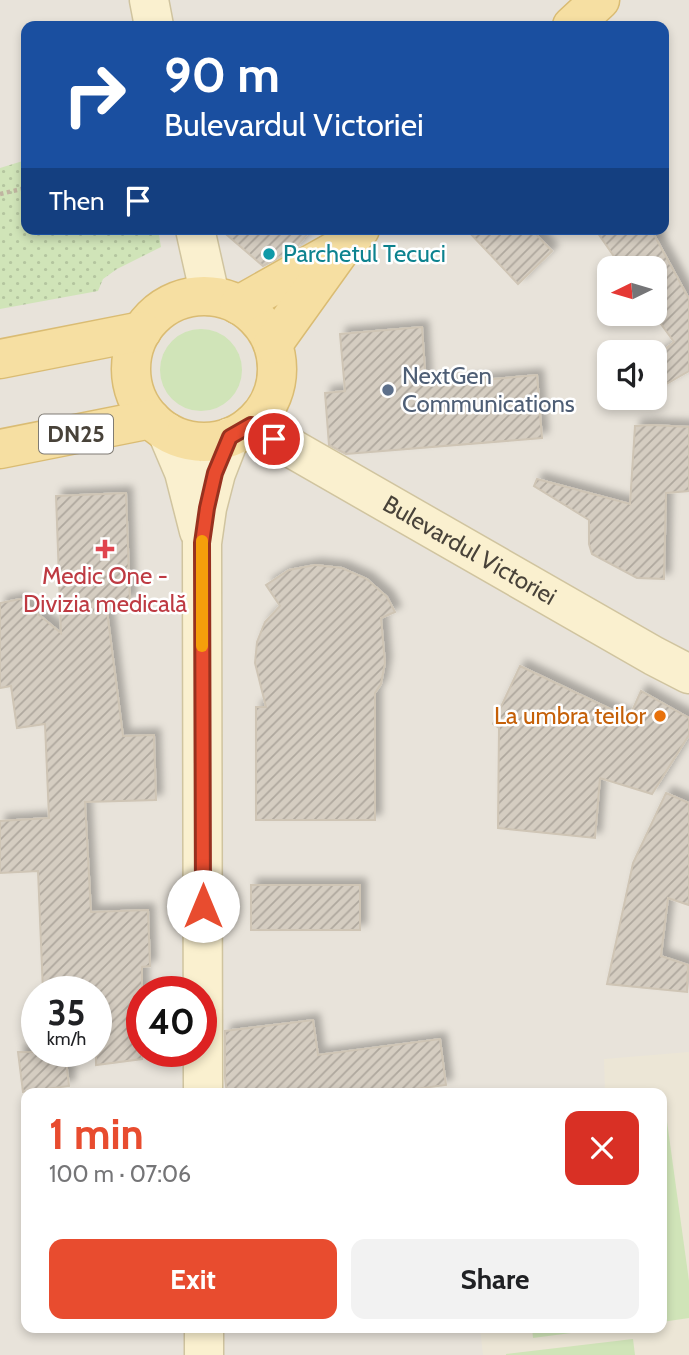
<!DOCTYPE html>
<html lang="en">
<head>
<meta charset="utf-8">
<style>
  :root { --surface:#fff; --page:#f2f2f2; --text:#202124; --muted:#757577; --accent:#e84c2f }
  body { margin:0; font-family:Cabin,sans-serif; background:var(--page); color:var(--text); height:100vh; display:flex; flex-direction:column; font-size:26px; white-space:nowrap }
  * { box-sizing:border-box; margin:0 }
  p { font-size:23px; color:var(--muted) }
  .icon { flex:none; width:38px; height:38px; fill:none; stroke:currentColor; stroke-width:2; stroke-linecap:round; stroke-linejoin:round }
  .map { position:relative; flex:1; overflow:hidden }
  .drawer { position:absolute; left:21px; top:1088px; width:646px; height:245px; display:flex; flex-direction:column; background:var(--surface); border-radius:14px; box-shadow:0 4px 10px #0003 }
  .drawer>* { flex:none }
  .banner { position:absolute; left:21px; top:21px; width:648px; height:214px; border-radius:14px; box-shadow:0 4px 10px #0003; background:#1a4fa0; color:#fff; overflow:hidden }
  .needle { width:46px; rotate:265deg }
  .controls { position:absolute; left:597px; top:256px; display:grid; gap:14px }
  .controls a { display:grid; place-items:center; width:70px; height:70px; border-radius:14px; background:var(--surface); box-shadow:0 4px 10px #0003; font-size:35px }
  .speed { position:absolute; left:21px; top:976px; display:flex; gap:14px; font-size:35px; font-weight:700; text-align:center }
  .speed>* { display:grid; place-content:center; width:91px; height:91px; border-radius:50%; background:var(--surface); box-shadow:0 4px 10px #0003; line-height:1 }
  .speed small { font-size:18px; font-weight:400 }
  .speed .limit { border:10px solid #d22; background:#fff; color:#111 }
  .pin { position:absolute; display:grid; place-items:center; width:60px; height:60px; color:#fff; margin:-30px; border:4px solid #fff; border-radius:50%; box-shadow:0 2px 7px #0007 }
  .me { position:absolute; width:77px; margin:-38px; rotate:0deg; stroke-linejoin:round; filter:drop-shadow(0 0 5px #0008) }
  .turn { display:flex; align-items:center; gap:24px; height:147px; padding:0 28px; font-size:32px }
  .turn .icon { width:91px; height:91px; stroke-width:2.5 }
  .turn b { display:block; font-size:49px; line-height:60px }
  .then { display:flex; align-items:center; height:66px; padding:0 28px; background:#0003; gap:14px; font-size:26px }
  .round { display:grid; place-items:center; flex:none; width:74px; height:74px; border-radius:14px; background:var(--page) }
  .head { display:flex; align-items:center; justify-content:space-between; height:119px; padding:0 28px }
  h1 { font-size:42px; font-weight:700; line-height:52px; color:var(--accent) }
  .button { display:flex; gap:14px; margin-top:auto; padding:14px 28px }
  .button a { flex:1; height:80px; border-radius:14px; background:var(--accent); color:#fff; font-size:28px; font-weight:700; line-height:80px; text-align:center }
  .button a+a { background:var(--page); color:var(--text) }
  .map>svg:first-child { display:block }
  .residential { fill:#e8e3da; fill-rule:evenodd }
  .education { fill:#ece6d6 }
  .grass { fill:#d0e4b8 }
  .park { fill:url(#park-dots) }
  .building { fill:url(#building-hatch); stroke:#cfc5b5; stroke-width:2; filter:url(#shadow) }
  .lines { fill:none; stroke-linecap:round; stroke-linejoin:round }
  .secondary-casing { stroke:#d0c49f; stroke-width:41 }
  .primary-casing { stroke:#dabc73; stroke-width:41 }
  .path { stroke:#c0b5a1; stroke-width:4.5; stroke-dasharray:3.5 3.5; stroke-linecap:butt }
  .secondary { stroke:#faf0cf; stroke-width:38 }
  .primary { stroke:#f6dfa2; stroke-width:38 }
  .route-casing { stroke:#97311f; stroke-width:18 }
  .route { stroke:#e84c2f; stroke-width:12 }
  .slow { stroke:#f59e0b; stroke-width:12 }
  .culture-dot { fill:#0f9aa8; stroke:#fff; stroke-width:2.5 }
  .service-dot { fill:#5c6f8a; stroke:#fff; stroke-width:2.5 }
  .health-dot { fill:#e0444e; stroke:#fff; stroke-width:2.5 }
  .food-dot { fill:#e8710a; stroke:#fff; stroke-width:2.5 }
  .labels { text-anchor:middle; stroke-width:5; stroke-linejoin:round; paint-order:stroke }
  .shield { fill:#fff; stroke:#7f7b74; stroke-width:2 }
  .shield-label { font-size:23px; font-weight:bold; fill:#484239 }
  .culture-label { font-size:24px; fill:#0d838f; stroke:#fff; text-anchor:start }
  .service-label { font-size:24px; fill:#4e5e75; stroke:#fff; text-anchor:start }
  .street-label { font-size:24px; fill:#484239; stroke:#fff }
  .health-label { font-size:24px; fill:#be3a42; stroke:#fff }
  .food-label { font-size:24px; fill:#c56008; stroke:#fff; text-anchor:end }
</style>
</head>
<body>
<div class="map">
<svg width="689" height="1355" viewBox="0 0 689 1355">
  <defs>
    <pattern id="park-dots" width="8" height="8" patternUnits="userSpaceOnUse" patternTransform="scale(1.75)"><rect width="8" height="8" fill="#d0e4b8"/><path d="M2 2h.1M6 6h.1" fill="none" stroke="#b4c59f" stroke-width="1.8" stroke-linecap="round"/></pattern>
    <pattern id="building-hatch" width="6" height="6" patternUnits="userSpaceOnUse" patternTransform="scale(1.75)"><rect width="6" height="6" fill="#d5cdc1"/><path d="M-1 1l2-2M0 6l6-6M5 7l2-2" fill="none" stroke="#afa89e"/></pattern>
    <filter id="shadow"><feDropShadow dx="6" dy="-6" stdDeviation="3.5" flood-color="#0004"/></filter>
  </defs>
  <rect width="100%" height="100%" fill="#f4f2eb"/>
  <path class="residential" d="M0,0h689v1355h-689zM26,26h637v203h-637zM609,268h45v45h-45zM609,352h45v45h-45zM37,992h59v60h-59zM142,992h59v60h-59zM26,1094h636v234h-636z"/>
  <path class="education" d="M689,1052v303h-206l-3,-27h182v-234h-57l-1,-35z"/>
  <g class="grass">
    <circle cx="201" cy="370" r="41"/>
    <path d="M662,1100h2l25,181v37l-27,4z"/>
    <path d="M532,1328h77l-76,10z"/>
    <path d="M633,1339l2,16h-129v-1z"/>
  </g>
  <path class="park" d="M26,160v69h132l3,18 -44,22 -14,10 -5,12 -98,18v-141z"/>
  <g class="building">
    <path d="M220,229h91l-16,20 -32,17z"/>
    <path d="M466,229h65l21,22 -34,33z"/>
    <path d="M595,229h56l38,70v72l-35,20v-33l20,-16 -21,-29 1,-45h-32z"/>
    <path d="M422,327l4,58 111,-10 5,63 -196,16 -17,-9 -4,-52 20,-2 -5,-57z"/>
    <path d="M651,425l38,2v64l-23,2 -2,86 -27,-1 -45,-24 -3,-10v-24l-55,-34 3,-7 93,25 5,-78z"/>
    <path d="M126,493l4,109 -24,1 17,133 31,-1 2,65 -71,2 6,110 57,-2 2,56 -8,1v92l-46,6v-74l-53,1 -5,-121 -38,2v-52l49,-3 -4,-94 -28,4 -6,-42 -11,2v-85l20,-4 41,34 -5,-137z"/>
    <path d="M315,565l27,3 25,11 20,18 8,15 -14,6 4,45 -4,21 -6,9v127h-119v-113h10l-11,-44 2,-21 8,-20 15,-16 -14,-21 23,-15z"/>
    <path d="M520,666l109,52 12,-27 48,27v17l-37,59 -52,-16 -5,60 -97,-10 1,-100 -6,-4z"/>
    <path d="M666,793l23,10v102l-21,-7 -7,58 27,9 -1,27 -80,-8 26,-121z"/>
    <rect x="251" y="885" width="109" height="45"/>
    <path d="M313,1020l5,35 122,-16 6,46 -69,9h-150l-2,-16v-47z"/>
    <path d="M18,1052h47l4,34 -46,6z"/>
  </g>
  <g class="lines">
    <g class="secondary-casing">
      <g id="secondary">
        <path d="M149,0l5,26"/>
        <path d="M195,229l15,67"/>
        <path id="s1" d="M251,425l403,231 35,18"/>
        <path d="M167,432l17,40 15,59"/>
        <path d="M203,1094l-1,-551 5,-35 9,-35 14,-36"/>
        <path d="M204,1328v27"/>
      </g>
    </g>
    <g class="primary-casing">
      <g id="primary">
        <path d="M572,26l28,-26"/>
        <circle cx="204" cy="369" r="73"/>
        <path d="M239,305l94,-53"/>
        <path d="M273,344l71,-99 16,-16"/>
        <path d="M0,359l142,-28"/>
        <path d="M0,449l151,-30"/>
      </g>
    </g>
    <path class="path" d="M0,194l26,-6"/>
    <use href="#secondary" class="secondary"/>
    <use href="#primary" class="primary"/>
  </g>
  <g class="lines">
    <g class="route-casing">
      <path id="route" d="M203,906l-1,-363 5,-35 8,-35 15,-36 21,-12 23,14"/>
    </g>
    <use href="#route" class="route"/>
    <path class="slow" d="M202,646v-105"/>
  </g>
  <circle class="culture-dot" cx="269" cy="254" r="7"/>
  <circle class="service-dot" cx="388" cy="390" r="7"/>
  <path class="health-dot" d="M101.5 538.5h7v7h7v7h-7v7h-7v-7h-7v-7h7z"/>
  <circle class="food-dot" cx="660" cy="716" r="7"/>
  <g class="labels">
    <rect class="shield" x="39" y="414.5" width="74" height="39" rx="5"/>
    <g class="shield-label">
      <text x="76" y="442">DN25</text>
    </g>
    <g class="culture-label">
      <text x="283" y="262">Parchetul Tecuci</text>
    </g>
    <g class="service-label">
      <text x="402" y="384">NextGen<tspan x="402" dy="28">Communications</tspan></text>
    </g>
    <g class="street-label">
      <text dy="8" stroke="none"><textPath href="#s1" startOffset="252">Bulevardul Victoriei</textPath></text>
    </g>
    <g class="health-label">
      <text x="105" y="584">Medic One -<tspan x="105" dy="28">Divizia medicală</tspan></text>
    </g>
    <g class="food-label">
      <text x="646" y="724">La umbra teilor</text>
    </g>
  </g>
</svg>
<div class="controls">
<a><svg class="needle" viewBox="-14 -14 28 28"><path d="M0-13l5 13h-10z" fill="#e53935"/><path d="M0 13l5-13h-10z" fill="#757577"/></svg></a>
<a><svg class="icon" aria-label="sound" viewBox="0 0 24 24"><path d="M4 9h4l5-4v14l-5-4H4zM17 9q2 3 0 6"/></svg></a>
</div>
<div class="speed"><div>35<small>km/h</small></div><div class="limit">40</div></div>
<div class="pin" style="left:274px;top:439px;background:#d93025"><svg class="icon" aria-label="arrive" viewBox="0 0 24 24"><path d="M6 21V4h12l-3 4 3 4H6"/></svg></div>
<svg class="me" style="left:203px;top:906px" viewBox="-20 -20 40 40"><circle r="19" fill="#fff"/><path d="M0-13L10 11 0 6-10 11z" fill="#e84c2f"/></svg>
<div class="banner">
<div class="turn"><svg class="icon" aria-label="right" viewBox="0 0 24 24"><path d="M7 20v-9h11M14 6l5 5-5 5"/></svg><div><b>90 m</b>Bulevardul Victoriei</div></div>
<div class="then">Then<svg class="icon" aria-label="arrive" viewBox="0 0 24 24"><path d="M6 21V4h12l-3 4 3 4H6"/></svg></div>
</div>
<section class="drawer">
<div class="head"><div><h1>1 min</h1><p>100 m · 07:06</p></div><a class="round" style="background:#d93025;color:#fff"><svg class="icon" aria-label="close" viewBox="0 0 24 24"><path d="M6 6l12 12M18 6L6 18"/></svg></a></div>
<div class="button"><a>Exit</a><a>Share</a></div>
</section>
</div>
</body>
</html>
